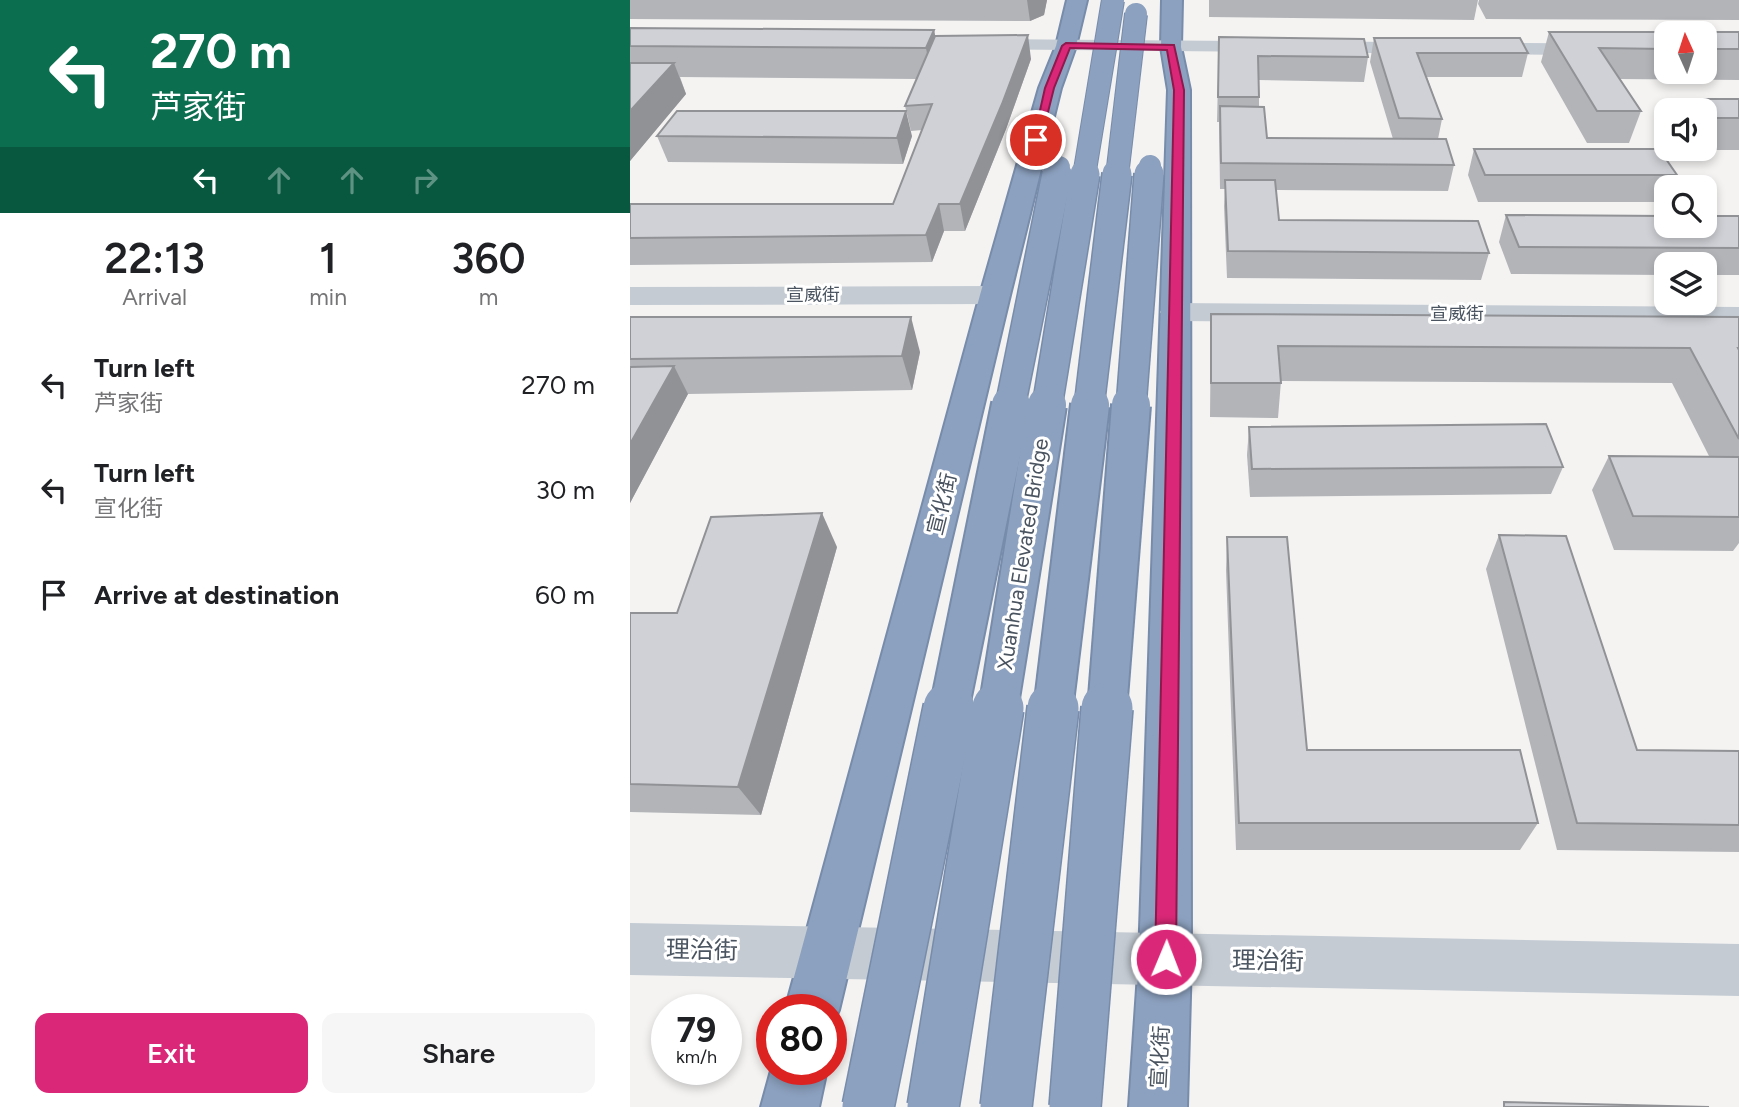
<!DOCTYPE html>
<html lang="en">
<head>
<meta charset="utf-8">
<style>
  :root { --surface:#fff; --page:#f6f6f6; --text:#202124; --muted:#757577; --accent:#db2777 }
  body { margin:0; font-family:Figtree,"Noto Sans SC",sans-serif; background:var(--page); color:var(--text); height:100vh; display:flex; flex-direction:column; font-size:26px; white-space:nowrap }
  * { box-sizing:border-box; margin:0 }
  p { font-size:23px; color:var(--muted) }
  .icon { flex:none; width:38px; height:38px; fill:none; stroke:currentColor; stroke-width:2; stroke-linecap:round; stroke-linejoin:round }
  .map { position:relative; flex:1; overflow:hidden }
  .side { display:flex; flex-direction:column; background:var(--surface); width:630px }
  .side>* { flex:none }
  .banner { background:#0b6e4f; color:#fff; overflow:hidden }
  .needle { width:46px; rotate:357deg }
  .fabs { position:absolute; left:1024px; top:21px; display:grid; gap:14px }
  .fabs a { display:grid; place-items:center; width:63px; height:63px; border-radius:14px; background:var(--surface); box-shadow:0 4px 10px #0003; font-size:35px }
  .speed { position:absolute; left:21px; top:994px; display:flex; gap:14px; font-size:35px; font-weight:700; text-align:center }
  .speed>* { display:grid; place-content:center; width:91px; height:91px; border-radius:50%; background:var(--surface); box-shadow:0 4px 10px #0003; line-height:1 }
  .speed small { font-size:18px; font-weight:400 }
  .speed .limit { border:10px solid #d22; background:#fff; color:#111 }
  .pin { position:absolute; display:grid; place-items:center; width:60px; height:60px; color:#fff; margin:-30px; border:4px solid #fff; border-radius:50%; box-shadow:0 2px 7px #0007 }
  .me { position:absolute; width:77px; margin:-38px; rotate:1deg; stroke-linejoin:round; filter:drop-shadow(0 0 5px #0008) }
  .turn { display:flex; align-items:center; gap:24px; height:147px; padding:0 35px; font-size:32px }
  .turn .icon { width:91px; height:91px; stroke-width:2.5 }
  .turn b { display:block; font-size:49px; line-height:60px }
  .lanes { display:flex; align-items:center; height:66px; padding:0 35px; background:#0003; justify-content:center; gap:35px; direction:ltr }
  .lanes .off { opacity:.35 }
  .eta { display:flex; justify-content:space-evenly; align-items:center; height:119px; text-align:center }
  .eta b { font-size:42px; font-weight:600; line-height:49px }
  .primary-button { display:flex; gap:14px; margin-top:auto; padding:14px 35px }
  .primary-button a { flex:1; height:80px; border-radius:14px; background:var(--accent); color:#fff; font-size:28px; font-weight:600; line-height:80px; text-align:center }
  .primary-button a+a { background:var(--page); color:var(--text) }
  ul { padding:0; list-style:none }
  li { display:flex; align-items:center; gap:21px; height:105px; padding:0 35px }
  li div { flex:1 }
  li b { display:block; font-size:26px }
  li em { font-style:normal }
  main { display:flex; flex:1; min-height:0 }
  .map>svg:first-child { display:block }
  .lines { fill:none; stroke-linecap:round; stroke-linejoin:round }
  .highway-casing { stroke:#778cab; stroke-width:4 }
  .minor { fill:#c4cbd3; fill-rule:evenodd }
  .highway { fill:#8ca1bf; fill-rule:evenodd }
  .highway-bridge-far3-casing { stroke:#778cab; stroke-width:24; stroke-linecap:butt }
  .highway-bridge-far2-casing { stroke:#778cab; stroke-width:32; stroke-linecap:butt }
  .highway-bridge-far1-casing { stroke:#778cab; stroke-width:42; stroke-linecap:butt }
  .highway-bridge-casing { stroke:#778cab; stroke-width:54; stroke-linecap:butt }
  .highway-bridge-far3 { stroke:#8ca1bf; stroke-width:22 }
  .highway-bridge-far2 { stroke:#8ca1bf; stroke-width:29 }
  .highway-bridge-far1 { stroke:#8ca1bf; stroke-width:38 }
  .highway-bridge { stroke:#8ca1bf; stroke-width:51 }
  .wall { fill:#b2b4b8; fill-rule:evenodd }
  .shaded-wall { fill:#919296 }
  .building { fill:#cfd1d6; stroke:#919296; stroke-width:2 }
  .route { fill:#db2777; stroke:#8e194d; stroke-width:2 }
  .labels { text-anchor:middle; stroke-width:6; stroke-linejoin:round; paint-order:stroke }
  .far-street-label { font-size:18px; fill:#4a5460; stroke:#fff }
  .street-label { font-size:21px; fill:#4a5460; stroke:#fff }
  .near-street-label { font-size:24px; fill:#4a5460; stroke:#fff }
</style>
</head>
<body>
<main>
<section class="side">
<div class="banner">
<div class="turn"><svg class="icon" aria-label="left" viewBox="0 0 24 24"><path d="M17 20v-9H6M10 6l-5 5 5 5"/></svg><div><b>270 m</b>芦家街</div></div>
<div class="lanes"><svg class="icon" aria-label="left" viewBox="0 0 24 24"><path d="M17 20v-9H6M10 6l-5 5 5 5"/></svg><svg class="icon off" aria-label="ahead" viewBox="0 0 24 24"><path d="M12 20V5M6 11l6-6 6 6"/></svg><svg class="icon off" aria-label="ahead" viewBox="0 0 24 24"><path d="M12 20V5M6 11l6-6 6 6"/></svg><svg class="icon off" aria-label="right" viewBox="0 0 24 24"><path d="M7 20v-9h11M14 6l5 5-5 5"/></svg></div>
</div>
<div class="eta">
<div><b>22:13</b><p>Arrival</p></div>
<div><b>1</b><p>min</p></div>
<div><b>360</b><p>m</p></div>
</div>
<ul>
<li><svg class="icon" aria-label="left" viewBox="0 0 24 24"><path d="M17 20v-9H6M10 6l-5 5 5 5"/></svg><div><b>Turn left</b><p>芦家街</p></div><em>270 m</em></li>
<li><svg class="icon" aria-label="left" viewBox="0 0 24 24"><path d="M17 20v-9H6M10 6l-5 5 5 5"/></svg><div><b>Turn left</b><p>宣化街</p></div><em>30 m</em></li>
<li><svg class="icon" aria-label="arrive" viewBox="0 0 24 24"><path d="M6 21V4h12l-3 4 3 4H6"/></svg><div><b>Arrive at destination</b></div><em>60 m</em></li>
</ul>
<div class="primary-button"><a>Exit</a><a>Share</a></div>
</section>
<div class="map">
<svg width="1109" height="1107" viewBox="0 0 1109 1107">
  <rect width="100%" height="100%" fill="#f4f3f2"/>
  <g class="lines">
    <g class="highway-casing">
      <g id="highway">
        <path d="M437,0h20l-11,46 -15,42 -51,207 -171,715 -8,19v-19h-46l195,-715 59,-207 17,-42z"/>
        <path d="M532,0h20l-1,47 9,43 1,869 -4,148h-58l10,-148 29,-869 -7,-43z"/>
        <path d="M142,1067v2h55l-8,38h-58z"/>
      </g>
    </g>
    <g class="minor">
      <path d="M349,39l687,5v12l-694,-7 -3,-4 3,-4z"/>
      <path d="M365,286l10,3 5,6 -5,6 -10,3 -365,1v-18z"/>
      <path d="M545,303l564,4v18l-564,-4 -11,-3 -4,-6 4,-6z"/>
      <path d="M0,923l1109,21v52l-1109,-21z"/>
    </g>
    <use href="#highway" class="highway"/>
    <g class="highway-bridge-far3-casing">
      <g id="highway-bridge-far3">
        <path d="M427,176l2,-9"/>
        <path d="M454,176l29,-176"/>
        <path d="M487,176l19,-162"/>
        <path d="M519,176l1,-10"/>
      </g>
    </g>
    <g class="highway-bridge-far2-casing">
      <g id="highway-bridge-far2">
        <path d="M380,407l47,-233"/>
        <path d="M417,407l38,-233"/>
        <path d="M459,407l28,-233"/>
        <path d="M501,407l18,-233"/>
      </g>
    </g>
    <g class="highway-bridge-far1-casing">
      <g id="highway-bridge-far1">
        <path d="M319,710l62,-305"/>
        <path d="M368,710l49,-305"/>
        <path d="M423,710l37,-305"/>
        <path d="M477,710l24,-305"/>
      </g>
    </g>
    <g class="highway-bridge-casing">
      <g id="highway-bridge">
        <path d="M238,1107l81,-399"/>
        <path d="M303,1107l65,-399"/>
        <path d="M376,1107l47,-399"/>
        <path d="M445,1107l32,-399"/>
      </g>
    </g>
    <use href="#highway-bridge-far3" class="highway-bridge-far3"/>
    <use href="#highway-bridge-far2" class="highway-bridge-far2"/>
    <use href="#highway-bridge-far1" class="highway-bridge-far1"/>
    <use href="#highway-bridge" class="highway-bridge"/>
  </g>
  <g class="wall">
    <path d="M0,0h417l-3,15 -14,6 -400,-2z"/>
    <path d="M579,0h269l-4,20 -265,-3z"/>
    <path d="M849,0h260v20l-253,-1 -8,-15z"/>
    <path d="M0,28l304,2 1,6 96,23 -25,70 -41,102h-21l-12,31 -302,3v-61h263l29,-74 -11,1 -6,-25 12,-27 -237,-2 6,17 -56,67z"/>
    <path d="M919,32h190v48l-120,-1 22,32 -12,32h-42l-46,-81zM1036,33h38v39h-38z"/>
    <path d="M589,37l149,20 -4,25 -105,-2v27l8,31 126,1 -23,-77 4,-24 154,15 -6,24h-95l15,42 -4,20 16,26 -6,26 -172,-1 3,30 210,33 -8,27 -254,-2 -3,-72 1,-17h-5l-1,-67h-2z"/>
    <path d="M1072,99h37v51h-37l-1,-1h3v-39h-7z"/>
    <path d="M27,136h255l-9,28 -235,-2z"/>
    <path d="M844,149l203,26 -5,12h-6v15h-188l-10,-27z"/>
    <path d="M876,215l233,1v59h-35v-11h-38v11l-155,-1 -12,-32z"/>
    <path d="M581,314l528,3v226l-6,8 -119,-1 -22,-60 17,-34h100l-37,-73 -391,-2 -3,37 -68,-1z"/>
    <path d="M0,317l290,35 -8,38 -224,4 -58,109z"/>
    <path d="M619,427l314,40 -12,27 -301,3 -3,-42z"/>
    <path d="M869,535l138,215 102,1v101l-182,-2 -71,-281z"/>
    <path d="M597,537l80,213 231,73 -18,27h-284l-10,-280z"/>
    <path d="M207,547l-76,268 -131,-3v-199h47z"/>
  </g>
  <g class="shaded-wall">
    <path d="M397,0h20l-3,15 -14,6z"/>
    <path d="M304,30l6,30 -8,19 -6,-31z"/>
    <path d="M398,35l3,24 -25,70 -41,102 -5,-27z"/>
    <path d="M44,63l12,31 -56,67v-50z"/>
    <path d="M276,111l6,25 -9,28 -6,-26z"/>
    <path d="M309,204l5,27 -12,31 -6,-27z"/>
    <path d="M281,317l9,35 -8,38 -10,-34z"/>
    <path d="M44,366l14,28 -58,109v-59z"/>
    <path d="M192,513l15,34 -76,268 -23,-28z"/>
  </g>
  <g class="building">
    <path d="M0,28l304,2 -8,18 -296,-2z"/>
    <path d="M919,32h190v17h-35v-16h-38v16l-67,-1 42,63h-44z"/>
    <path d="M398,35l-26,69 -42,100h-21l-13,31 -296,3v-34h263l39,-100 -27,2 30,-70z"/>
    <path d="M589,37l145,2 4,18 -110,-1 1,41h-41z"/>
    <path d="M744,38h146l8,15h-111l25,66 -43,-1z"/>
    <path d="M0,63h44l-44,48z"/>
    <path d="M1072,99h37v19h-23z"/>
    <path d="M590,106l44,1 3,31 179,1 8,26 -233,-2z"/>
    <path d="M47,111h229l-9,27 -240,-2z"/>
    <path d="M844,149h185l18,26h-192z"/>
    <path d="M595,180h50l4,40 199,1 11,32 -261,-2z"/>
    <path d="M876,215l160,1v10h38v-10h35v32l-220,-1z"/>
    <path d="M581,314l528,3v31h-1l1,2v89l-49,-91 -412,-2 3,37h-70z"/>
    <path d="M0,317h281l-9,39 -272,3z"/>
    <path d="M44,366l-44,78v-77z"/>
    <path d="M916,424l17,43 -311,2 -3,-42z"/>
    <path d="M979,456l130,1v60l-106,-1z"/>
    <path d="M192,513l-84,274 -108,-3v-171h47l34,-96z"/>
    <path d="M869,535l67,1 71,214 102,1v74l-162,-2z"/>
    <path d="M597,537h60l20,213h213l18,73h-299z"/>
    <path d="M874,1102l205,5h-205z"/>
  </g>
  <path class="route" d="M436,43l108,2 10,45 -8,869 -3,8 -7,3 -8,-3 -3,-8 19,-869 -7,-40 -97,-2 -16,40 -13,52 -8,2 12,-54 17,-42z"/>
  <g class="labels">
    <g class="far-street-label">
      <text x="183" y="301">宣威街</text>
      <text x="827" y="320">宣威街</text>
    </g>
    <g class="street-label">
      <text transform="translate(312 504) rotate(-76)" y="7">宣化街</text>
      <text transform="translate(393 554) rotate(-81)" y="7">Xuanhua Elevated Bridge</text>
      <text transform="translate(530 1057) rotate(-87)" y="7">宣化街</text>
    </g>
    <g class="near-street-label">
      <text transform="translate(72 950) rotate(1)" y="8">理治街</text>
      <text transform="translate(638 961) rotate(1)" y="8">理治街</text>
    </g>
  </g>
</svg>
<div class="fabs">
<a><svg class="needle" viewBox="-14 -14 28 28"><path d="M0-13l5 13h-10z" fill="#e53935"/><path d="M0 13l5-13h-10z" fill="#757577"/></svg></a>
<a><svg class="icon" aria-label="sound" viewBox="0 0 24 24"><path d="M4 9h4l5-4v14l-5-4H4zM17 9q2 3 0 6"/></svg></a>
<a><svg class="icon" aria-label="search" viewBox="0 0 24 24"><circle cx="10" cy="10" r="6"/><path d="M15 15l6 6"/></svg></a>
<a><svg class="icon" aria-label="layers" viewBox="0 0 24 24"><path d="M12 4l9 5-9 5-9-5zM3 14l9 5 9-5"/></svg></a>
</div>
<div class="speed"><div>79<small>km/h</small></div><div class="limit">80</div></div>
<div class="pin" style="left:406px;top:140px;background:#d93025"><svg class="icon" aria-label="arrive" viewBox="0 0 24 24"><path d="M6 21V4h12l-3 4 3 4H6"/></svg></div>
<svg class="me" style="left:536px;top:959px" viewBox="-20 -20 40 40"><circle r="17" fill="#db2777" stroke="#fff" stroke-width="3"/><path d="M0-11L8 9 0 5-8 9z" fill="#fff"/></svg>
</div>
</main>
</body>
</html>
